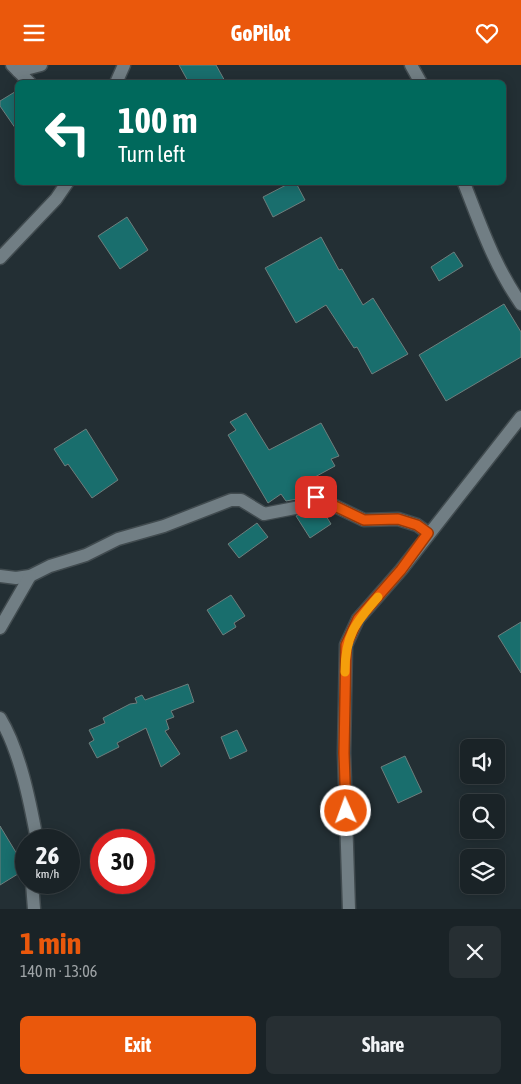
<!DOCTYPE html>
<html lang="en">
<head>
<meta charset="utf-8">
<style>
  :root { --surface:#1a2327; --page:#272f33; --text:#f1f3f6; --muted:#9fa4a7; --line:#384044; --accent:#ea580c }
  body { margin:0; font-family:"Asap Condensed",sans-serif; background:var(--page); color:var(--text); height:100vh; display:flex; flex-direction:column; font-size:19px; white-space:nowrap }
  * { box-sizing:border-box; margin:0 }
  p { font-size:16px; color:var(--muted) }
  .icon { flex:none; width:28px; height:28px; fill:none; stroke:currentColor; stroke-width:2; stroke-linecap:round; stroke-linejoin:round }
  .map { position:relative; height:844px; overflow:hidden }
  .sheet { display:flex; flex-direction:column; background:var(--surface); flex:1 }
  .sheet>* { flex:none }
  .top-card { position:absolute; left:15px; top:15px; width:491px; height:105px; border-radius:8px; box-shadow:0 2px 12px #0003,0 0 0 1px var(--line); background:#00695c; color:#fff; overflow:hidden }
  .buttons { position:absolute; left:460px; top:674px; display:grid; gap:10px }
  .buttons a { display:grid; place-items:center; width:45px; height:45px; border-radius:8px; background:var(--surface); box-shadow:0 2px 12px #0003,0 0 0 1px var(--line); font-size:25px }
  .speed { position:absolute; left:15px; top:764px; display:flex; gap:10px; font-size:25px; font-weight:700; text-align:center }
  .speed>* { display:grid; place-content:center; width:65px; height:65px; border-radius:50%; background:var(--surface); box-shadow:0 2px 12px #0003,0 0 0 1px var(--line); line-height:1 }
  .speed small { font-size:12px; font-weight:400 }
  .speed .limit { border:8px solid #d22; background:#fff; color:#111 }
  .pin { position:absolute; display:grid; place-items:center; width:42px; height:42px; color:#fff; margin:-21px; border-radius:10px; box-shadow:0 2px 8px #0006 }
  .me { position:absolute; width:55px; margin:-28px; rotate:358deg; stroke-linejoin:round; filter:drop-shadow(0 0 4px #0008) }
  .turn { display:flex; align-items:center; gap:18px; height:105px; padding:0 20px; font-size:22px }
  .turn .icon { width:65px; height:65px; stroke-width:2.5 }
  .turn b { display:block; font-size:35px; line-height:42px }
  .round { display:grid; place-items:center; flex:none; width:52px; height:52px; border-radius:8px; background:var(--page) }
  .headline { display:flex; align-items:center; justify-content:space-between; height:85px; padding:0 20px }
  h1 { font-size:30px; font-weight:700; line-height:38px; color:var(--accent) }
  .primary-button { display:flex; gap:10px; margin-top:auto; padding:10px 20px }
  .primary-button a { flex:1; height:58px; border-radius:8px; background:var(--accent); color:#fff; font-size:20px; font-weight:700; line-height:58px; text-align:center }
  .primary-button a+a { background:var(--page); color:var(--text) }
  header { display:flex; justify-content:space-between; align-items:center; height:65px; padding:0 20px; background:var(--accent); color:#fff; font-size:22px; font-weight:700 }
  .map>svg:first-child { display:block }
  .building { fill:#196e6d; stroke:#6e7e7d }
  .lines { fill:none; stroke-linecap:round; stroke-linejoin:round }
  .minor-casing { stroke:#414b4f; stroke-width:15 }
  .minor { stroke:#717e84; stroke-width:12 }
  .route-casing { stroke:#983908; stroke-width:12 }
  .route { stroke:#ea580c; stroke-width:9 }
  .slow { stroke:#f59e0b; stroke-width:9 }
</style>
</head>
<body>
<header><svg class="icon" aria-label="menu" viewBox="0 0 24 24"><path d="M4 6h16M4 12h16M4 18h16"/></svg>GoPilot<svg class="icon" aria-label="heart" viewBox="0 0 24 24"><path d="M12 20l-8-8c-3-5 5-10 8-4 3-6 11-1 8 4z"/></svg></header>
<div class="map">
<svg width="521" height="844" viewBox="0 0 521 844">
  <rect width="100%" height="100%" fill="#232f34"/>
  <g class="building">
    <path d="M179,0h37l10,18h-37z"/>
    <path d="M18,25v42l-18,-26v-5z"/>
    <path d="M290,118h6l9,17 -32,17 -10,-20z"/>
    <path d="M127,152l21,33 -28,19 -22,-33z"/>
    <path d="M321,172l18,33 3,-1 21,36 10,-7 35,56 -36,20 -15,-27 -3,1 -28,-43 -30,18 -31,-55z"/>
    <path d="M454,187l9,14 -24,15 -8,-14z"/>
    <path d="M504,239l17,28v25l-75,44 -27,-46z"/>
    <path d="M246,348l23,37 52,-27 18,33 -8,3 4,7 -31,17 5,9 -12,7 -11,2 -5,-7 -13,9 -40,-68 8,-5 -6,-8z"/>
    <path d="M86,364l32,51 -26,18 -24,-34 -3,2 -11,-17z"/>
    <path d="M317,441l4,2 10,16 -21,14 -14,-22z"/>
    <path d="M257,458l11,14 -29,21 -11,-14z"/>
    <path d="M231,530l14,21 -11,7 2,4 -13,8 -16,-25z"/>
    <path d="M521,557v51l-23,-37z"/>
    <path d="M188,619l6,18 -23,9 3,6 -8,3 3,9 -4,2 15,23 -19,13 -15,-39 -29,15 2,4 -22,11 -8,-15 5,-3 -5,-10 16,-7 -2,-5 27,-14 7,-1 -2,-5 7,-3 3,5z"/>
    <path d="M237,665l10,21 -17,8 -9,-22z"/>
    <path d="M405,691l17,36 -24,11 -17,-36z"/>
    <path d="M0,761l26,43 -26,16z"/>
  </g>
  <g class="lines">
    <g class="minor-casing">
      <g id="minor">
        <path d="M12,0l18,18"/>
        <path d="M411,0l10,18"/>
        <path d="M18,6l23,-6"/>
        <path d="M116,18l8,-18"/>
        <path d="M464,118c17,43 30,82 57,121"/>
        <path d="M0,193l56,-59 11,-16"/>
        <path d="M0,511l16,2 14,-2 20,-10 36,-11 32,-16 46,-13 67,-26h10l23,14 36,-7 16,-10 48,23 34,-1 19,6 11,8"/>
        <path d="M0,563l30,-52"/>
        <path d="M0,653c20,33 30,84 37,122"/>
        <path d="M32,818l2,26"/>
        <path d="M349,844l-5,-156 2,-108 12,-26 43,-49 120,-153"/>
      </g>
    </g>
    <use href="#minor" class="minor"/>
  </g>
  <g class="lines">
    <g class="route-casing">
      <path id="route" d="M316,432l48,23 34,-1 19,6 11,8 -27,37 -43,49 -12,26 -2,108 2,58"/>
    </g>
    <use href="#route" class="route"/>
    <path class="slow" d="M345,607c0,-36 10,-49 33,-75"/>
  </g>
</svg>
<div class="buttons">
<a><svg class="icon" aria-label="sound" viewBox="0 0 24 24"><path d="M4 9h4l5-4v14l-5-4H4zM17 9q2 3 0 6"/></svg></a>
<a><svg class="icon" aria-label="search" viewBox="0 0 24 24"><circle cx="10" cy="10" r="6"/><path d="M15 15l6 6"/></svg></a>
<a><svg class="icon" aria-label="layers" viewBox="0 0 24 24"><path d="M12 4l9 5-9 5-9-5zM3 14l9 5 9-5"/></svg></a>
</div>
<div class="speed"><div>26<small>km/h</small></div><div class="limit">30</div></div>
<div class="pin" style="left:316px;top:432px;background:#d93025"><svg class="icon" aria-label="arrive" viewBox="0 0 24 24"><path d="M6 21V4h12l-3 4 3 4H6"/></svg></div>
<svg class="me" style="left:346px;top:746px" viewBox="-20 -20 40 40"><circle r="17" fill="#ea580c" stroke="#fff" stroke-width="3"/><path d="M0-11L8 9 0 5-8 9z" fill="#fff"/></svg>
<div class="top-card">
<div class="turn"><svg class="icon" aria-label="left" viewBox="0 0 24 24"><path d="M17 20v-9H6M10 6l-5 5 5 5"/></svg><div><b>100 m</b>Turn left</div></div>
</div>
</div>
<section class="sheet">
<div class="headline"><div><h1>1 min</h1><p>140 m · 13:06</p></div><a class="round"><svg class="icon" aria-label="close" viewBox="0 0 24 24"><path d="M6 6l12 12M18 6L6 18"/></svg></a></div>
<div class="primary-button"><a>Exit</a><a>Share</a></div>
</section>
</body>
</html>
